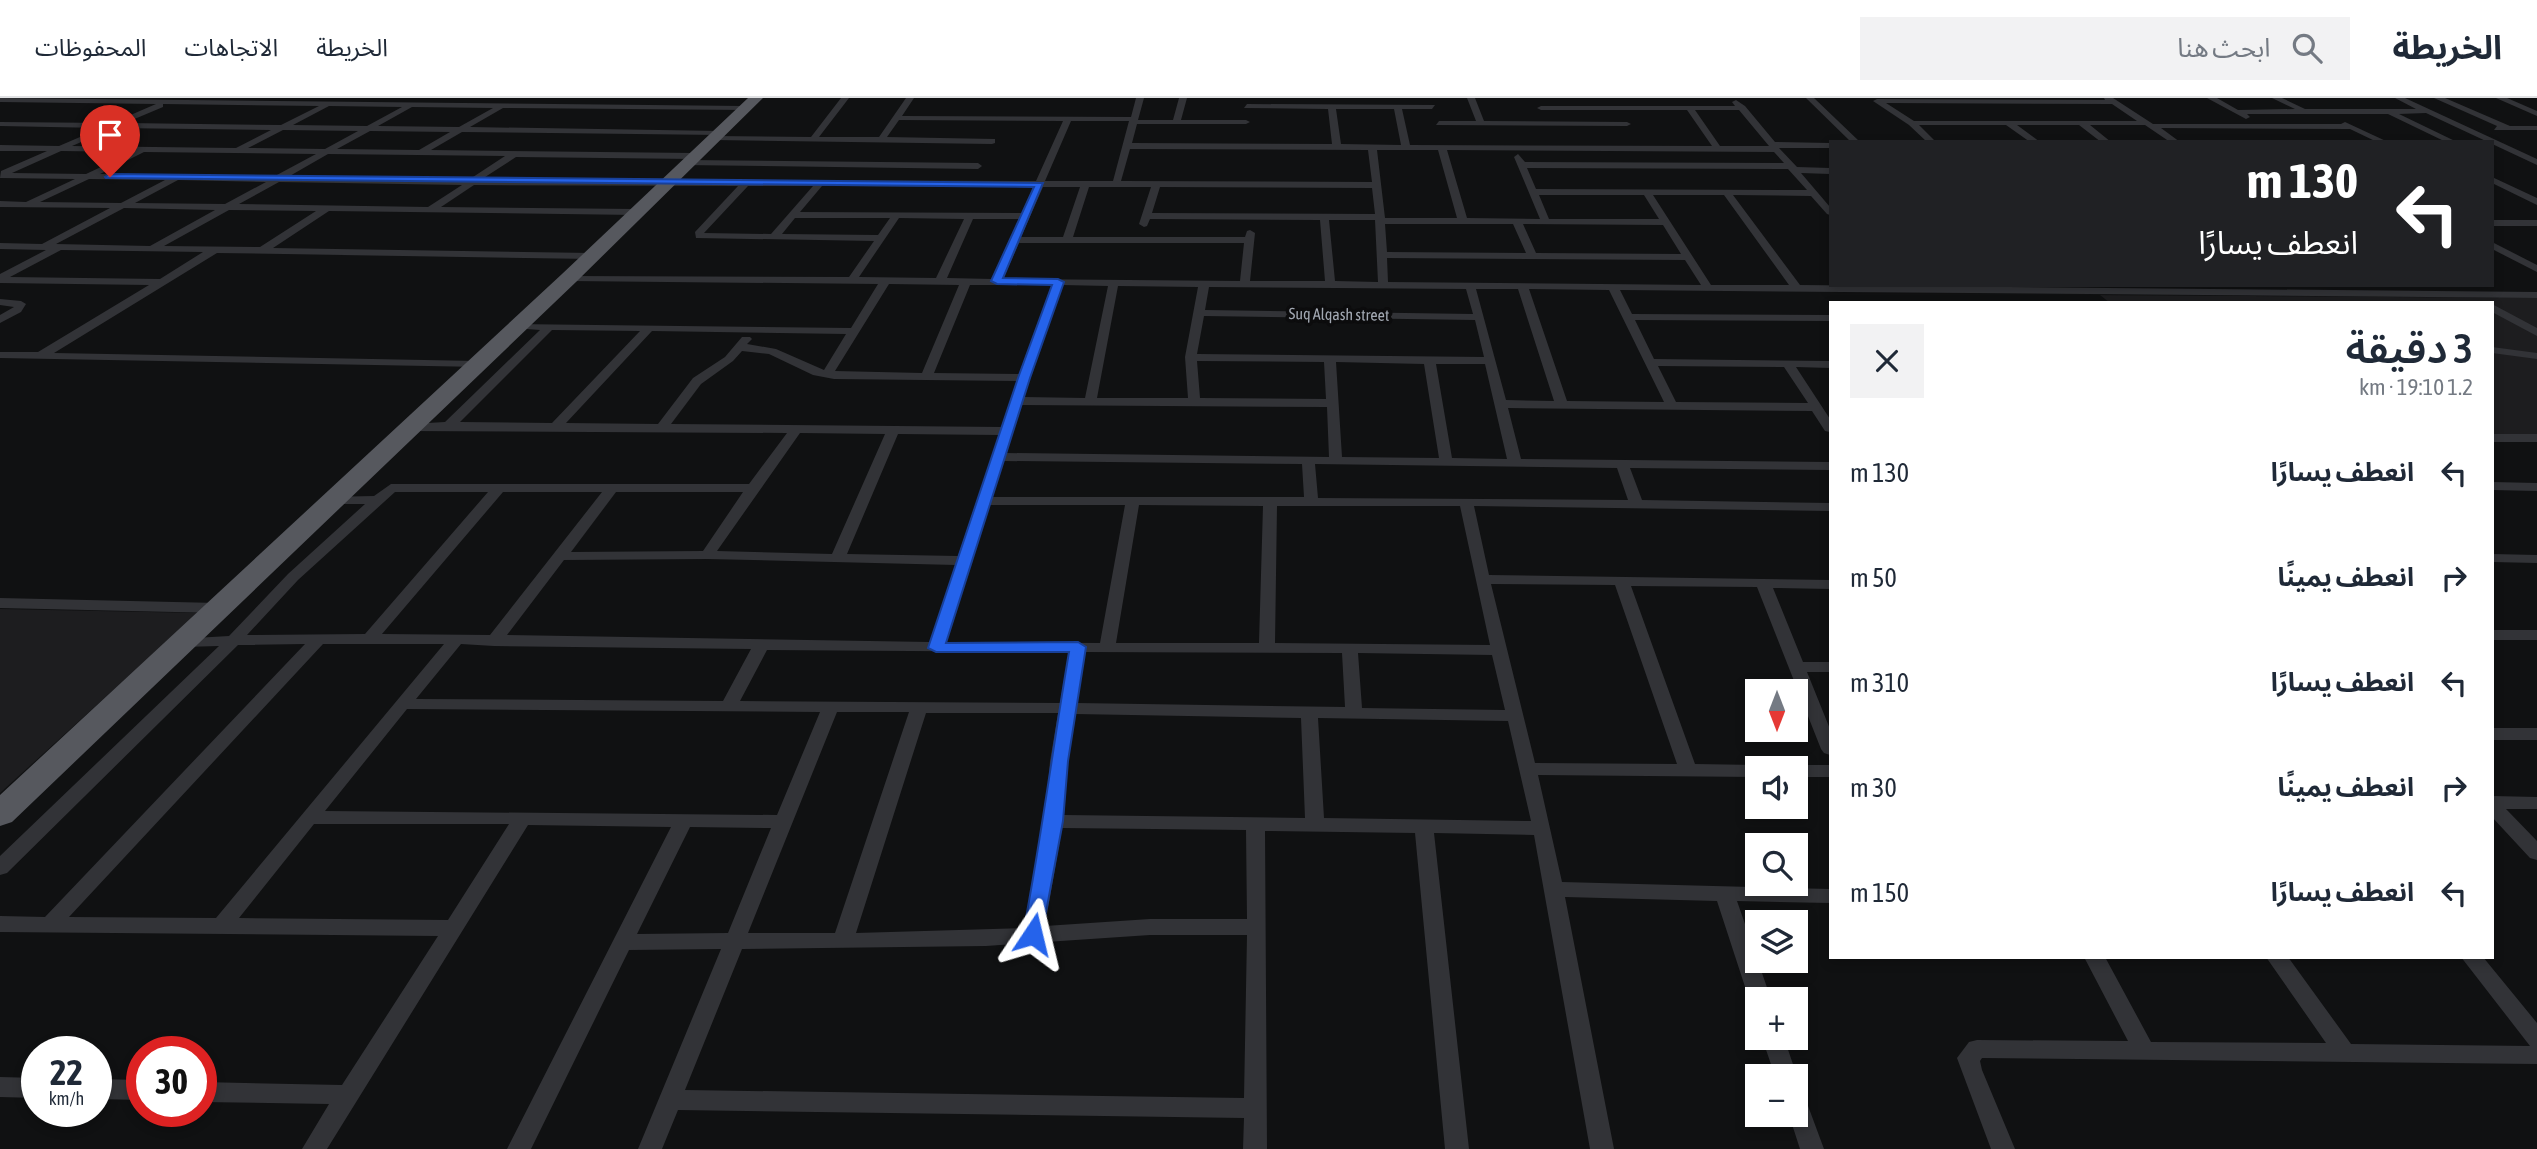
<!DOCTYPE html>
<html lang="ar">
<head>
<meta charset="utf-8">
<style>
  :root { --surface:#fff; --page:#f2f2f3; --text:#1f2937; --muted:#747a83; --line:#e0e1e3 }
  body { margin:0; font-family:"Asap Condensed","Noto Sans Arabic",sans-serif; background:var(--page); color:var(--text); direction:rtl; height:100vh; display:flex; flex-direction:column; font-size:26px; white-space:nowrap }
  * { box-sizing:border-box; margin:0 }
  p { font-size:23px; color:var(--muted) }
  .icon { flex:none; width:38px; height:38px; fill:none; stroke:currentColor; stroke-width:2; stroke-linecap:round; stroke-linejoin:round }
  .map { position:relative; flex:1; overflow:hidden; direction:ltr }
  .sheet { position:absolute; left:1829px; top:203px; width:665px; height:658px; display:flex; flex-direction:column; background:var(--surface); border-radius:0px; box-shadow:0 4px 10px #0003; direction:rtl }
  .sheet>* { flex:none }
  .top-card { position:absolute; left:1829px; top:42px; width:665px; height:147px; border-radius:0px; box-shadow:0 4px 10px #0003; direction:rtl; background:#202124; color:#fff; overflow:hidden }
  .needle { width:46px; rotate:180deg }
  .fabs { position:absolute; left:1745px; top:581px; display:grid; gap:14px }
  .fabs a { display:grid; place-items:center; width:63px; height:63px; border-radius:0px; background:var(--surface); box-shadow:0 4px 10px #0003; font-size:35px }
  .speed { position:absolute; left:21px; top:938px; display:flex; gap:14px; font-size:35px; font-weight:700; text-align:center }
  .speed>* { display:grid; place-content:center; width:91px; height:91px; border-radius:50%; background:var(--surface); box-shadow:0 4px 10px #0003; line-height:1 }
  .speed small { font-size:18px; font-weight:400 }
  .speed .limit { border:10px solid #d22; background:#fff; color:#111 }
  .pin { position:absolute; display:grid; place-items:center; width:60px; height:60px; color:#fff; margin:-72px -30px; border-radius:50% 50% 50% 0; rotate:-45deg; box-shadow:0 0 7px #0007 }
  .pin .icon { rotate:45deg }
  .me { position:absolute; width:77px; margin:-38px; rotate:10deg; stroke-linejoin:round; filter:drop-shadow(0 0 5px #0008) }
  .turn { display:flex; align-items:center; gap:24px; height:147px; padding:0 21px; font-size:32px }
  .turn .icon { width:91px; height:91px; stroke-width:2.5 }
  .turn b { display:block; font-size:49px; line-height:60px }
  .round { display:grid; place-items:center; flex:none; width:74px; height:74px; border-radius:0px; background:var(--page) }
  .overview { display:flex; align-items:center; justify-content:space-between; height:119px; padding:0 21px }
  h1 { font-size:42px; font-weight:600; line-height:52px }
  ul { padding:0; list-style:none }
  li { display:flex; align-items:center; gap:21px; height:105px; padding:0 21px }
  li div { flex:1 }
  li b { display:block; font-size:26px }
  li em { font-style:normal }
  header { display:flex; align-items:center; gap:42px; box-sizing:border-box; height:98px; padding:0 35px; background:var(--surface); border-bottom:2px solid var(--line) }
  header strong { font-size:33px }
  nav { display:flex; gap:38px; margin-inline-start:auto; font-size:24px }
  .search { width:490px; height:63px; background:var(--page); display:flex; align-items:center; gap:18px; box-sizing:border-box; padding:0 24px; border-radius:0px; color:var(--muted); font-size:26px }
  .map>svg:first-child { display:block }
  .built { fill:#1d1d1f }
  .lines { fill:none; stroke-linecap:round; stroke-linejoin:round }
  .minor { fill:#323337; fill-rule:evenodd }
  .trunk { fill:#56585e; fill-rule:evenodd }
  .route { fill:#2563eb; stroke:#184099; stroke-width:2 }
  .labels { text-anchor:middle; stroke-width:7; stroke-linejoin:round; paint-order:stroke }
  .far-street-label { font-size:16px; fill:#a2a8b2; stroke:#0c0c0d }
</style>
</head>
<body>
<header>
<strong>الخريطة</strong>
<div class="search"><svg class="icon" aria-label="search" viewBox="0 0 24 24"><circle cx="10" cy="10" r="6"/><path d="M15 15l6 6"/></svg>ابحث هنا</div>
<nav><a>الخريطة</a><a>الاتجاهات</a><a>المحفوظات</a></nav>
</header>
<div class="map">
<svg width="2537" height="1051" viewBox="0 0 2537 1051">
  <rect width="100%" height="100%" fill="#101112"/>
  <g class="built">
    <path d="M2100,197l437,3v137h-45v-132h-382z"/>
    <path d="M0,511l198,4 -198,180z"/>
  </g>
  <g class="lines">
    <g class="minor">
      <path d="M0,0l744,8 3,4 -244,-2 -33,19 250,4 4,2 -4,2 -258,-3 -31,18 263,3 4,3 -4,3 -178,-2 -34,22 554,2 27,-60 -164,-1 -12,17 108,2v4l-3,1 -278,-4 -4,-2 4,-2 97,1 30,-39h8l-30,39h60l27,-39h8l-12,18 229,1 5,-19h8l-6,22h35l6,-22h8l-6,22h65l4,2 -4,2h-109l-5,19 200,1 -4,-35 -84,-1 3,-4 188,1 -3,4h-30l8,36 302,1 -25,-36h-146l-4,-2 4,-2h194l-3,-4 4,-2 9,6 30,36 55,1v5h-51l18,19 33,1v6l-29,-1 29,34v8l-3,-1 -16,-18 -78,-1 67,90 737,7v6l-917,-8 12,24 198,1v6l-195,-1 19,39 176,2v7l-34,-1 34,52v13l-5,-1 -13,-20 -304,-3 13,51 309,3v8l-200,-2 12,32 188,3v8l-356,-5 15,69 341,5v9l-57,-1 30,74h27v10h-23l23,57v26l-6,-2 -3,-4 -64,-162 -126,-1 64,178 62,1 7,3h-7v9l-219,-2 24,107 268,7v14l-93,-2 34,98h-14v8l-5,-2 -3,-6 -32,-98 -152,-4 49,252h-24l-56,-314 -100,-2 35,316h-24l-30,-316 -150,-2 2,318h-24l1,-31 -566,-8 -16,39h-24l83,-200 -92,1 -98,199h-24l164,-322 -143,-2 -201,324h-25l27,-45 -128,-2v-20l141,3 96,-149 -438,-4v-16l45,1 260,-273 -67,1 -231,228 -7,2v-19l219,-210 -36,1 -6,-2 -2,-3 2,-3 52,-3 59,-62 77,-70h-34l-5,-1 -2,-3 2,-3 48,-1 17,-12h358l38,-51 -382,-2 -1,-3 6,-4 35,-2 95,-92 -27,-2v-4l338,4 27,-44 -309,-3 -5,-3 1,-2 284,1 25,-36 -178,-3 -1,-6 43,-46 -264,-1 -33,22 195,2 5,3 -5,3 -307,-4 -56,37 319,5 5,3 -5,3 -375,-6 -163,100 423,8 6,4 -2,2 -481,-9v-6h38l111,-67 -149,-2v-9l46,-24 -46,-1v-6l42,1 68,-36 -110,-1v-6l26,1 49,-23 -75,-1 1,-7 46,-20h-47v-6l59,1 42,-18 -101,-2v-4l112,1 44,-19 -156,-2zM163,6l156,2 -38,19 -156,-2 38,-16zM329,8l73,1 -35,19 -74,-1zM412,9l81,1 -34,19 -81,-1zM1336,11h58l7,36 -60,-1zM1695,12h44l30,36h-49zM1071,23h58l-16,60h-68zM114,30l157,2 -35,18 -164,-2zM283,32l75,1 -33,18 -77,-1zM370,33l80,1 -31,18 -82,-1zM1130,51l238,1 4,32 -251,-1zM1377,52h61l19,68h-72zM1447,52l327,2 10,11 -259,-1 -7,-8 -4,3 26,62 -73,-1zM61,53l72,1 -47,22 -74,-1zM144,54l172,2 -41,22 -175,-2zM328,56l177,2 -35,23 -182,-2zM1527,70l261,1 19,21 -271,-1zM89,81l76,1 -44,23 -81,-1zM178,82l88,2 -41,22 -90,-1zM279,84l183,3 -34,22 -189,-3zM748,88h65l-42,48 -67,-1zM822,88l212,1 -12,26 -222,-1zM1043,89h37l-17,50h-42zM1089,89h62l-12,37 5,3 3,-1 3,-7 170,1 5,61h-75l5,-48 -5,-3 -3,1 -2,6h-172zM1160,89l212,1 3,26 -223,-1zM1539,97h105l15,24h-110zM1653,97h71l65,90h-78zM124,110l91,2 -65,36 -94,-2zM229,112l87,1 -56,36 -96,-1zM795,120h95l-12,17 -96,-1zM899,120l65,1 -28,59 -77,-1zM973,121h46l-26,60 -46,-1zM1329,122h46l3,62 -43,-1zM1385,126h128l13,29 -139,-1zM1523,126l140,1 18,29 -145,-1zM1019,145h225l-4,38 -237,-2zM61,152l142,2 -43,27 -150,-2zM1387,160l298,2 16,25 -313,-3zM889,186l70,1 -37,88 -87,-2zM970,187h82l-33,89 -85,-1zM1062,187l46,1 -23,112 -61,-1zM1118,188l80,1 -13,70 3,41h-91zM1209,189l257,2 7,25 -268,-4zM1476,191h42l36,112 -48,-1zM1529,191l80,1 55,112 -97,-1zM1204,218l271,4 9,37 -287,-3zM552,232l88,1 -88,92 -92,-1zM652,233l194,3 -22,36 -48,-21 -29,-5 5,-5 -2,-2h-8l-17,20 -32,21 -35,46 -92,-1zM742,253l27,3 44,21 21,4 183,2 -15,46 -331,-3 30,-40 32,-23zM1197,263l127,1 2,37 -126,-1zM1336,264l88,2 15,94 -97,-1zM1436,266h49l22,95 -55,-1zM1658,268l126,1 24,36 -132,-1zM1021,307l306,2 2,50 -323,-4zM800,335l85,1 -53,120 -115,-3zM898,336l101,1 -41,121 -111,-2zM1004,363l298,3 2,33h-312zM1315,366l302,4 11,32 -310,-2zM395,394h93l-123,142 -118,1 51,-55zM503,394h99l-112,143 -108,-1zM616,394h127l-40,59 -132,1zM990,407h135l-25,138 -154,-1zM1139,407l124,1 -4,137h-143zM1277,408h183l30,139 -215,-2zM707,461l249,6 -26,77 -423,-7 57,-75zM1491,486l124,1 62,179 -142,-1zM323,546h121l-228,274 -147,-1zM461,546l33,2 257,3 -28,52 -307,-2zM767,552l302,2 -9,51 -320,-2zM1085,554l257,1 3,54 -268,-4zM1358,555l134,2 13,55 -143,-2zM407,611l413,3 -43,103 -452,-4zM837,614h72l-74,221h-87zM926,615h132l-8,48 -5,60 -21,107 -168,5zM1075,616l226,4 4,100 -241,-3 4,-54zM1318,620l190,3 23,100 -207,-3zM314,726h195l-61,96 -209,-2zM690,729l81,1 -43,105 -91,1zM1062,730l184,2 1,89h-97l-105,7zM1150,837h97l-3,163 -559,-8 57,-141 244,-3z"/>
      <path d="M1467,0h8l9,23 143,1 4,2 -4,2 -191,-1 3,-4h37z"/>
      <path d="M1806,0h8l46,44h-9z"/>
      <path d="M2104,0h9l40,26h188l4,-2 43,20h-11l-27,-13 -189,-1 19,14h-10l-25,-17h-55l21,17h-10l-22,-17h-62l23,17h-10l-24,-17h-87l17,17h-9l-18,-17 -36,-24 4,-2 228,1zM1886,5l226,1 25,17h-223z"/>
      <path d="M2207,0h10l21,12 57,-1 -23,-11h10l23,11h111l-21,-11h10l132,61v6l-111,-52 -27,1 58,28h-11l-58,-28h-141l3,3 -4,2z"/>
      <path d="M2434,0h11l65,28h27v4h-43l3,-4z"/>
      <path d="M2496,0h11l30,13v5z"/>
      <path d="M686,62l292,3 4,3 -4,3 -295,-4 -1,-2z"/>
      <path d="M2492,79l45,21v7l-45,-22z"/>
      <rect x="2492" y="122" width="45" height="6"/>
      <path d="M2492,144l45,23v7l-45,-23z"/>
      <path d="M0,201l21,2 5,3 -5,8 -21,11v-8l14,-8 -14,-2z"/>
      <path d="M2492,206l45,24v8l-45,-24z"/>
      <path d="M2492,249l45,6v6l-45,-6z"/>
      <rect x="2492" y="336" width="45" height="8"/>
      <path d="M2492,384l45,1v8l-45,-1z"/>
      <path d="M2492,456l45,1v8l-45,-1z"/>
      <path d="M0,500l218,5 8,5 -8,5 -218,-5z"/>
      <rect x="2492" y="532" width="45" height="10"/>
      <rect x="2492" y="630" width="45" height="12"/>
      <path d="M1796,667h34v12h-34v-9h-7z"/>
      <path d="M2492,698l45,1v12h-31l31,32v19l-7,-2 -38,-41z"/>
      <path d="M2084,859h21l46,85 175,1 -60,-86h22l63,87 179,2 -69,-89h22l54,66v41l-555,-6 -2,3 2,9 33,79h-24l-34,-91 12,-16 8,-2 151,1z"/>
      <path d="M1762,940h22l13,38 -1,4v-4h-21z"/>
      <path d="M0,979l37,1v20l-37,-1z"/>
      <path d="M96,981l46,1v20l-46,-1z"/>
      <path d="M1796,994l8,3 20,54h-24l-11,-34h7z"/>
    </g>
    <path class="trunk" d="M748,0h15l-187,184 -564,540 -12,4v-31l562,-521z"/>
  </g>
  <path class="route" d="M110,76l933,9 -40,95 55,1 6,3 -34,96 -84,265 132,-1 8,5 -18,114 -5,60 -22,118 -8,3 -7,-3 -3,-5c18,-94 30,-188 46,-282h-133l-8,-4 90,-270 34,-93 -55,-1 -6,-3 43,-94 -928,-9 -1,-1z"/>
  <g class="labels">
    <g class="far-street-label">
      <text transform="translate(1339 216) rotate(1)" y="6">Suq Alqash street</text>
    </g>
  </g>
</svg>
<div class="fabs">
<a><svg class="needle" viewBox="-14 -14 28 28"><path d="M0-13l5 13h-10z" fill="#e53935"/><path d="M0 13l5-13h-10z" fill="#747a83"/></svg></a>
<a><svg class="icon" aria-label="sound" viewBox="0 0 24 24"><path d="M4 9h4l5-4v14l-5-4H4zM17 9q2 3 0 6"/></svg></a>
<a><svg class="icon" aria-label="search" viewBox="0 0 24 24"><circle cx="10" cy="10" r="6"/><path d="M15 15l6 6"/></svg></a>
<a><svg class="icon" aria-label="layers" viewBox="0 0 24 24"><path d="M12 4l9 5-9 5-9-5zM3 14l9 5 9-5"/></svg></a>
<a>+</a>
<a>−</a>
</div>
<div class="speed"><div>22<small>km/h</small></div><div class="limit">30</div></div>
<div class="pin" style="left:110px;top:79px;background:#d93025"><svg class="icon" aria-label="arrive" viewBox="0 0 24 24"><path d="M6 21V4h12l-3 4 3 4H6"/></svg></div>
<svg class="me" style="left:1033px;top:836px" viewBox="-20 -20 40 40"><path d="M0-17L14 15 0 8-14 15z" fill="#2563eb" stroke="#fff" stroke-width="4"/></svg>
<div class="top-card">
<div class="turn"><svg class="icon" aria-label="left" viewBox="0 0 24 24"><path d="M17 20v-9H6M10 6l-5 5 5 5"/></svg><div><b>130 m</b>انعطف يسارًا</div></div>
</div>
<section class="sheet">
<div class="overview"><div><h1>3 دقيقة</h1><p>1.2 km · 19:10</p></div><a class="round"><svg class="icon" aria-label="close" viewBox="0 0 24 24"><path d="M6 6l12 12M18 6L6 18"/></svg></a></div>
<ul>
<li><svg class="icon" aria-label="left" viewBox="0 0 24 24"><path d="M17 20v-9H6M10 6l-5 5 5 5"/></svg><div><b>انعطف يسارًا</b></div><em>130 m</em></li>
<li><svg class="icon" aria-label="right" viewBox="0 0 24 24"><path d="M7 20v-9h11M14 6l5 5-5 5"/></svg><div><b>انعطف يمينًا</b></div><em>50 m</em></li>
<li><svg class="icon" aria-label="left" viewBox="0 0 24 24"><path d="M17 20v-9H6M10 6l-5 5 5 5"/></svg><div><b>انعطف يسارًا</b></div><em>310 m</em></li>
<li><svg class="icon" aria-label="right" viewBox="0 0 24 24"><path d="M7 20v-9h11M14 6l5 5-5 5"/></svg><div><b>انعطف يمينًا</b></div><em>30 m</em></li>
<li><svg class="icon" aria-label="left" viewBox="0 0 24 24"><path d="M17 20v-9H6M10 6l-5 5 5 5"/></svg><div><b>انعطف يسارًا</b></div><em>150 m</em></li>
</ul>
</section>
</div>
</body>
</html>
